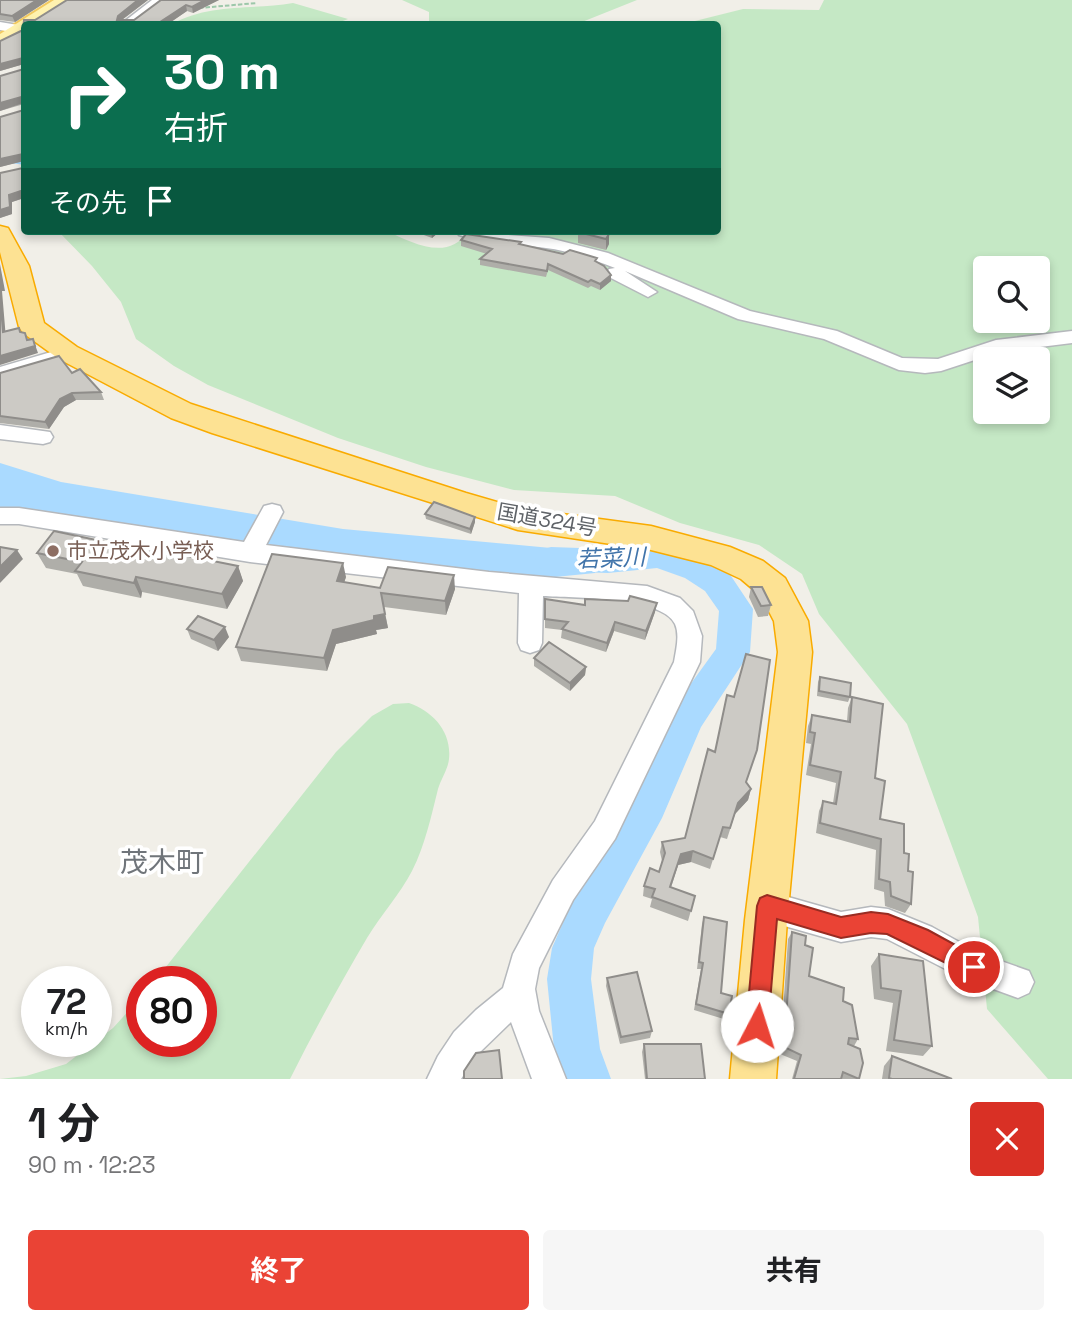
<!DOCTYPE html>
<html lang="ja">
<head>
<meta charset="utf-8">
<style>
  :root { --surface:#fff; --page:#f6f6f6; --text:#202124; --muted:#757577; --accent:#ea4335 }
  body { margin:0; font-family:"Space Grotesk","Noto Sans JP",sans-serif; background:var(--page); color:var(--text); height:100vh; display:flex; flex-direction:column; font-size:26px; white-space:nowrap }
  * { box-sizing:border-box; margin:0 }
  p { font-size:23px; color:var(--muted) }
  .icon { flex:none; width:38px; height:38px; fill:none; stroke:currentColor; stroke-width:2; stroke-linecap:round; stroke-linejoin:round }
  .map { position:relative; height:1079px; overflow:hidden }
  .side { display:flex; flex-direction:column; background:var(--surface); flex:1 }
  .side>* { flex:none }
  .hud { position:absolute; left:21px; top:21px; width:700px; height:214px; border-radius:7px; box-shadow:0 4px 10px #0003; background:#0b6e4f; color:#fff; overflow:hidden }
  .tools { position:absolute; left:973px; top:256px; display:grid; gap:14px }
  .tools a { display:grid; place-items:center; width:77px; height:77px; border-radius:7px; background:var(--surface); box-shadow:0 4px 10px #0003; font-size:35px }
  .speed { position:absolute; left:21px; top:966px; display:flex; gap:14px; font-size:35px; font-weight:700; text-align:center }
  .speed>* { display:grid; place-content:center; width:91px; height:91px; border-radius:50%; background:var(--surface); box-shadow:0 4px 10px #0003; line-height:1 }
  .speed small { font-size:18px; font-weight:400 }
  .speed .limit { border:10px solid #d22; background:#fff; color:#111 }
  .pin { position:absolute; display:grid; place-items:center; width:60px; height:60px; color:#fff; margin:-30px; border:4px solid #fff; border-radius:50%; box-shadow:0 2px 7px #0007 }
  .me { position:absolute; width:77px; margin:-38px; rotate:5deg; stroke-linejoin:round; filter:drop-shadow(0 0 5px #0008) }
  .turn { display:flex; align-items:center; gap:24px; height:147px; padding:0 28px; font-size:32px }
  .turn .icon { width:91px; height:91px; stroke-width:2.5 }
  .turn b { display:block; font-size:49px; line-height:60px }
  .then { display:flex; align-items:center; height:66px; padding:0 28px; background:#0003; gap:14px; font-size:26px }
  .round { display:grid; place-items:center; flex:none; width:74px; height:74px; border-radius:7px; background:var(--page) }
  .overview { display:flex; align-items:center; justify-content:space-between; height:119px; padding:0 28px }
  h1 { font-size:42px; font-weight:700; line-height:52px }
  .button { display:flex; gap:14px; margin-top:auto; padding:14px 28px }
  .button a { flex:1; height:80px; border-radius:7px; background:var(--accent); color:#fff; font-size:28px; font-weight:700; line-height:80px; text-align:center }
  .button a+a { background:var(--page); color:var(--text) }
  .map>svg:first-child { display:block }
  .green { fill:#c5e8c5; fill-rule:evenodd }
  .water { fill:#aadaff }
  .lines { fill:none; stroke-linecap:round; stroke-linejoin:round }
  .stream { stroke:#aadaff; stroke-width:3.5 }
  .river { fill:#aadaff; fill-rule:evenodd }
  .minor-casing { stroke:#b5b8bc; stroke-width:3 }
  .major-casing { stroke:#f2c960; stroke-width:4 }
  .highway-casing { stroke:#f9ab00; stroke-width:3 }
  .path { stroke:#9cc7a9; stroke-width:2; stroke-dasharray:4.5 2; stroke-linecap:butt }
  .minor { fill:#fff; fill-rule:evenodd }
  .major { fill:#fff2af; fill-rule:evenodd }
  .highway { fill:#fde293; fill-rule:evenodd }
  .wall { fill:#afaea9 }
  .shaded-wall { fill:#8f8d8a }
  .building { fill:#cccac5; stroke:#8f8d8a; stroke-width:2 }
  .route { fill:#ea4335; stroke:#982c22; stroke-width:2 }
  .education-dot { fill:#8d6e63; stroke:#fff; stroke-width:2.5 }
  .labels { text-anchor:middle; stroke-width:7; stroke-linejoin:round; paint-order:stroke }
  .street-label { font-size:21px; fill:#5f6368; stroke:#fff }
  .education-label { font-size:21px; fill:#785e54; stroke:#fff; text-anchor:start }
  .water-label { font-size:23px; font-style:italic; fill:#4174aa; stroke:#fff }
  .near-quarter-label { font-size:28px; fill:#70757a; stroke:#fff }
</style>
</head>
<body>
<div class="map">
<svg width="1072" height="1079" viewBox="0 0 1072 1079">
  <rect width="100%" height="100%" fill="#f1efe8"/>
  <g class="green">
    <path d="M402,0h235l-60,24h-148v-12z"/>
    <path d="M824,0h248v1079h-24l-61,-70 -9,-92 -71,-193 -88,-110 -17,-40 -43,-29 -79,-22 -65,-27 -101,-6 -88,-23 -88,-29 -130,-53 -34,-19 -38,-27 -15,-37 -29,-36 -34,-35h329c25,12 62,31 81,0h250v-207h-35l60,-15 76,1zM985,268h53v52h-53zM985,359h53v52h-53z"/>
    <path d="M293,3l55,16 -13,5h-163c37,-21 81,-14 121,-21z"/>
    <path d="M409,703c23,8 43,28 40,56 -1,10 -8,20 -11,30 -7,28 -13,56 -26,82 -12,23 -31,44 -45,67 -27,46 -53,93 -77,141h-290l26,-3 40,-12 47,-36 29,-32v45h59v-59h-47l182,-230 36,-36 21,-12z"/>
  </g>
  <path class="water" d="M0,463l61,19 282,47 251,23 1,21 -60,6 -138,-10 -397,-60z"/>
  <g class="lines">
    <path class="stream" d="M0,160l24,3"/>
    <path class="river" d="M658,544l49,16 22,13 24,36 -3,43 -49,75 -39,91 -57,105 -11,25 -3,31 9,70 11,30h-46l-11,-30 -7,-70 5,-31 23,-53 59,-101 40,-87 42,-58 3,-38 -14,-20 -20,-13 -28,-10 -49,5 -57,-2 -11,-3 -5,-9 5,-9 11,-3 57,2z"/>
    <g class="minor-casing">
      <g id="minor">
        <path d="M152,0h14l-32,24h-13z"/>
        <path d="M0,22l24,4v8l-24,-4z"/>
        <path d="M457,231l92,7 59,15 142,58 87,20 65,27 36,1 58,-19 76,-9v12l-73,9 -58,19 -16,2 -26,-3 -75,-31 -86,-20 -113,-48 32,21 -9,5 -39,-20 -3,-4 3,-4 6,-1c-21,-8 -45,-17 -69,-20 -30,-4 -58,-4 -87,-13z"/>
        <path d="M68,347l7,2 3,4 -3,4 -75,23v-13z"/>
        <path d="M0,425l50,7 3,5 -3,5 -7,2 -43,-5z"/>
        <path d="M272,504l8,2 3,6 -17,33 223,27 158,14 33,12 13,13 9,25 -2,26 -85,177 -42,61 -34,68 -4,21 4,22 27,68h-34l-21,-57 -34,33 -16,24h-34l11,-23 16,-24 22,-22 27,-22 10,-34 40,-74 42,-59 79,-159c2,-12 6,-27 1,-38 -13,-28 -104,-26 -132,-28l-1,47 -3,7 -9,3 -9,-3 -3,-7 1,-50 -269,-31 -231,-38h-19v-16h19l225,34 20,-36z"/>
        <path d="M767,891l74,21 30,-5 17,2 44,18 49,27 48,17 5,11 -5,11 -11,5 -55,-20 -76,-39 -16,-2 -30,5 -74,-21 -11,-5 -4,-10 4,-10z"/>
      </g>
    </g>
    <g class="major-casing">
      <path id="major" d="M54,0h19l-37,24h-12v8l-24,14v-12z"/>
    </g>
    <g class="highway-casing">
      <path id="highway" d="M0,226l8,2 21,38 15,57 33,24 114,57 275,89 52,15 133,18 79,21 33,14 22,17 23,43 4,31 -25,268 -11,159h-46l15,-159 33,-268 -4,-31 -13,-25 -20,-17 -30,-14 -60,-15 -133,-20 -306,-97 -41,-15 -112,-59 -36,-26 -4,-6 -19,-75z"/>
    </g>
    <path class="path" d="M199,8l58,-5"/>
    <use href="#minor" class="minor"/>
    <use href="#major" class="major"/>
    <use href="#highway" class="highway"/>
  </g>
  <g class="wall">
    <path d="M0,0h49l-34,22 -15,-2z"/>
    <path d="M67,0h81l-26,20h12l27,-20h58l-26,13 -6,-2 -19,13h-144v174l-12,4v12l-12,4v-45l23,-5v-7l-23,6v-50l24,-7v-6l-24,7v-35l24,-7v-5l-24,7v-30l23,-11 1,-10h11z"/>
    <path d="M413,231h27l-8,7z"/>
    <path d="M578,232l31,2v10l-3,6 -28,-7z"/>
    <path d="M461,240l60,2v3l76,17 14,13v6l-11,9 -9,-4 -3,2 -40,-18 -2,7 -66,-12v-6l7,-5 -26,-8z"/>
    <path d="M0,373h72l29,19 3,8h-28l-12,7 -15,22 -49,-6z"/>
    <path d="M425,514l50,8 -4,12 -45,-15z"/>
    <path d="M37,553l134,3 67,10 5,15 -16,28 -85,-17 -1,6 -58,-12 -6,-12 -31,-6z"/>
    <path d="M346,577l-2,5 36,6 75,1 -9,26 -62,-8 4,21 -12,2 1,4 -41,10 -9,27 -86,-10 -5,-14z"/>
    <path d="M751,587l20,18 -3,11 -10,1 -9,-20z"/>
    <path d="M545,599l40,6 70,7 -10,28 -31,-9 -8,21 -45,-14 1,-8 -17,-2z"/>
    <path d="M187,629l42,8 -11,14 -27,-12z"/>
    <path d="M534,658l52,9 -1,8 -15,16 -36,-25z"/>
    <path d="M820,677l30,20 -2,5 -31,-6 1,-14z"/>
    <path d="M852,697l23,81 5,41 24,34 4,18 3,33 -6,9 -20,-7 -1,-14 -10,-3 2,-39 -60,-17 3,-22 4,-10 10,2 3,-20 -30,-8 5,-31 -5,-1 2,-17 4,-11 35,6 1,-13z"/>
    <path d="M746,782l5,7 -3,11 -13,14 -8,25 -7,-2 -10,32 -19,-7 -13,3 -7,22 24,9 -7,25 -38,-14 2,-8 -9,-3 1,-10 15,-14 3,-11 -2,-9 2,-10 23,-4z"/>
    <path d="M704,917l17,76 8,21 -2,6 -33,-10 7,-41h-4l5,-45z"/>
    <path d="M792,932l13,13 4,31 34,25 15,38 -4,7 -3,-1 8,34h-67l5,-18 -17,-7 8,-115z"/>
    <path d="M879,954l53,92 -9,10 -37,-5 7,-48 -19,-4 -3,-33z"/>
    <path d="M607,978l45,53 -2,7 -30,6 -14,-58z"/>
    <path d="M644,1044l61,35h-60l-3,-27z"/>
    <path d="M892,1056l60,23h-70l2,-13z"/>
  </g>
  <g class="shaded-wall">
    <path d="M37,0h12l-34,22 -3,-6z"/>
    <path d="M138,0h10l-29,22 -2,-2 1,-4z"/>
    <path d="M205,0h14l-26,13 -1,-6z"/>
    <path d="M186,5l1,6 -19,13h-11z"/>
    <path d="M23,58l1,6 -24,7v-7z"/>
    <path d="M21,97l2,6 -23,8v-8z"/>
    <path d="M23,154l1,7 -24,6v-8z"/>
    <path d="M24,190v8l-12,4v12l-12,4v-8l9,-15z"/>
    <path d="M431,231h9l-8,7z"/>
    <path d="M609,234v10l-3,6v-11z"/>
    <path d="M0,264l5,27h-3l4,48 -3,-7 -3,-37z"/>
    <path d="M611,275v6l-11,9v-6z"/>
    <path d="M25,333l3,7 5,-1 5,14 -38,12v-9l27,-16z"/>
    <path d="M72,393l4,7 -12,7 -15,22 -4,-7 15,-23z"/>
    <path d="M475,517v5l-4,12 -1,-5z"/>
    <path d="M17,550l6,9 -23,24v-16z"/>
    <path d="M343,563l3,14 -6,18 -3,-14z"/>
    <path d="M238,566l5,15 -16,28 -5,-15z"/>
    <path d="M454,575l1,14 -9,26 -1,-14z"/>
    <path d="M136,577l6,15 -1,6 -7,-15z"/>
    <path d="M657,603l-2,9 -10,28 1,-9z"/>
    <path d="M385,614l3,14 -12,2 1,4 -41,10 -9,27 -3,-13 9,-28 41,-14z"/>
    <path d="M615,622l-1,9 -8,21 1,-9z"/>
    <path d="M225,627l4,10 -11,14 -4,-11z"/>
    <path d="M586,667l-1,8 -15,16v-8z"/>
    <path d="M751,789l-3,11 -13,14 3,-11z"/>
    <path d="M693,851l-2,11 -13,3 -10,32 13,-43z"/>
  </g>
  <g class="building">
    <path d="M0,0h37l-25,16 -12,-2z"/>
    <path d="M67,0h71l-20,16 -1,4h17l27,-20h44l-13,7 -6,-2 -29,19h-133v166l-15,5 1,12 -10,3v-37l23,-5v-14l-23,5v-42l24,-7v-11l-3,-2 -21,6v-27l24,-7 -1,-11 -23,6v-23l23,-11 1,-10h11z"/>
    <path d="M579,231h16l14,3 -3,5 -28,-7z"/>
    <path d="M466,234l55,8 -2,2 44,10 7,-4 27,8 -2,3 9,5 7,9 -11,9 -9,-4 -3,2 -40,-18 -1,7 -67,-12 12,-10 -31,-9z"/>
    <path d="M0,295l3,37 16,-4 1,4 5,1 2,7 6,-1 2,7 -35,10z"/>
    <path d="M59,356l13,17 8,-4 21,23 -29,1 -12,6 -15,23 -45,-6v-43z"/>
    <path d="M434,502l41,15 -5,12 -45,-15z"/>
    <path d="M54,531l117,25 2,-3 65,13 -16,28 -86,-17 -2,6 -59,-12 7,-9 -45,-9z"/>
    <path d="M0,547l17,3 -17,17z"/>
    <path d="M272,554l71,9 -6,18 43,7 8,-21 66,8 -9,26 -64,-8 4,21 -11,2v4l-41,10 -9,28 -88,-11z"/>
    <path d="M751,587h11l9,18 -10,1z"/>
    <path d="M630,596l27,7 -11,28 -31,-9 -8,21 -45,-14 6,-7 -23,-3v-20l40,6v-6l43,2z"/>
    <path d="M198,616l27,11 -11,13 -27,-11z"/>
    <path d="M549,642l37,25 -16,16 -36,-25z"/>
    <path d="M746,654l24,6 -13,90 -11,32 5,7 -13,14 -8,25 -7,-1 -10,32 -20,-8 -12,3 -11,33 25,9 -4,15 -39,-14 3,-8 -11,-3 6,-18 9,4 6,-19 -3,-11 23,-4 23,-89 7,3 12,-57 7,2z"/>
    <path d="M820,677l31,6 -1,14 -31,-6z"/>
    <path d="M852,697l31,7 -8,74 10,3 -5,38 24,5v29l5,1 -1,17 5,1 -2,32 -20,-8 -1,-14 -11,-3 2,-40 -61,-16 3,-22 13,3 5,-32 -31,-7 5,-32 -5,-1 2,-17 38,7z"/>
    <path d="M704,917l23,5 -6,71 11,3 -3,18 -33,-10 7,-41 -4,-1z"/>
    <path d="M792,932l14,4 -1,9 8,3 -4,28 35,12 -1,13 9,4 6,34 -9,-1 -1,6 12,5 3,14 -4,16 -16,-7 -2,7h-47l7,-24 -17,-8z"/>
    <path d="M879,954l44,7 9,85 -38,-6 7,-49 -20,-3z"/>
    <path d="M637,972l15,59 -31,6 -14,-59z"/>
    <path d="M644,1044h57l4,35h-58z"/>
    <path d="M499,1050l3,29h-38v-8l12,-18z"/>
    <path d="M892,1056l60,23h-60l-3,-1z"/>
  </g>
  <path class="route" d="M767,895l74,22 30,-5 17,2 40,16 53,29 4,8 -4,7 -7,3 -87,-43 -16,-1 -30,5 -64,-19 -9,107 -3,8 -8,3 -8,-3 -3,-8 11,-120 3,-8z"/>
  <circle class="education-dot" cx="53" cy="551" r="7"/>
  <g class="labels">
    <g class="street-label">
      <text transform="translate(547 520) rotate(10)" y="7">国道324号</text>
    </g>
    <g class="education-label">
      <text x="67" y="558">市立茂木小学校</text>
    </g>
    <g class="water-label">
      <text transform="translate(611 558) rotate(-2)" y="8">若菜川</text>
    </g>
    <g class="near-quarter-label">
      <text x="162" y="872">茂木町</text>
    </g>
  </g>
</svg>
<div class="tools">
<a><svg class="icon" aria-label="search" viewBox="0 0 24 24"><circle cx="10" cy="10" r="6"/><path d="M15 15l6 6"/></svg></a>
<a><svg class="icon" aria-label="layers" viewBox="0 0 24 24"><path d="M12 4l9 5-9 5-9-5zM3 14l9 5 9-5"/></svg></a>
</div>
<div class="speed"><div>72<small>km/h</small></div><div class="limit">80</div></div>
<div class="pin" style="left:974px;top:967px;background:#d93025"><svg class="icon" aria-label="arrive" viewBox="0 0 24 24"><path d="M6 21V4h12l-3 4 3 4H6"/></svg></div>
<svg class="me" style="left:757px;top:1026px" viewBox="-20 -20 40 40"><circle r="19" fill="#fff"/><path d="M0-13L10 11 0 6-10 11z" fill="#ea4335"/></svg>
<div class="hud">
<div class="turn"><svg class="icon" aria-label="right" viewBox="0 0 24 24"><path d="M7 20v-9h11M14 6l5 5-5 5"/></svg><div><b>30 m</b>右折</div></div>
<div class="then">その先<svg class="icon" aria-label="arrive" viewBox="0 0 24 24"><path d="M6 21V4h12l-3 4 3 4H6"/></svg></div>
</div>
</div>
<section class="side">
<div class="overview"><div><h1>1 分</h1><p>90 m · 12:23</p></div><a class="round" style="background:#d93025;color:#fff"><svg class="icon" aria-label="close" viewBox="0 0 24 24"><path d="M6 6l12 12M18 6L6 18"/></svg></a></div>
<div class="button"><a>終了</a><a>共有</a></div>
</section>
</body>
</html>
